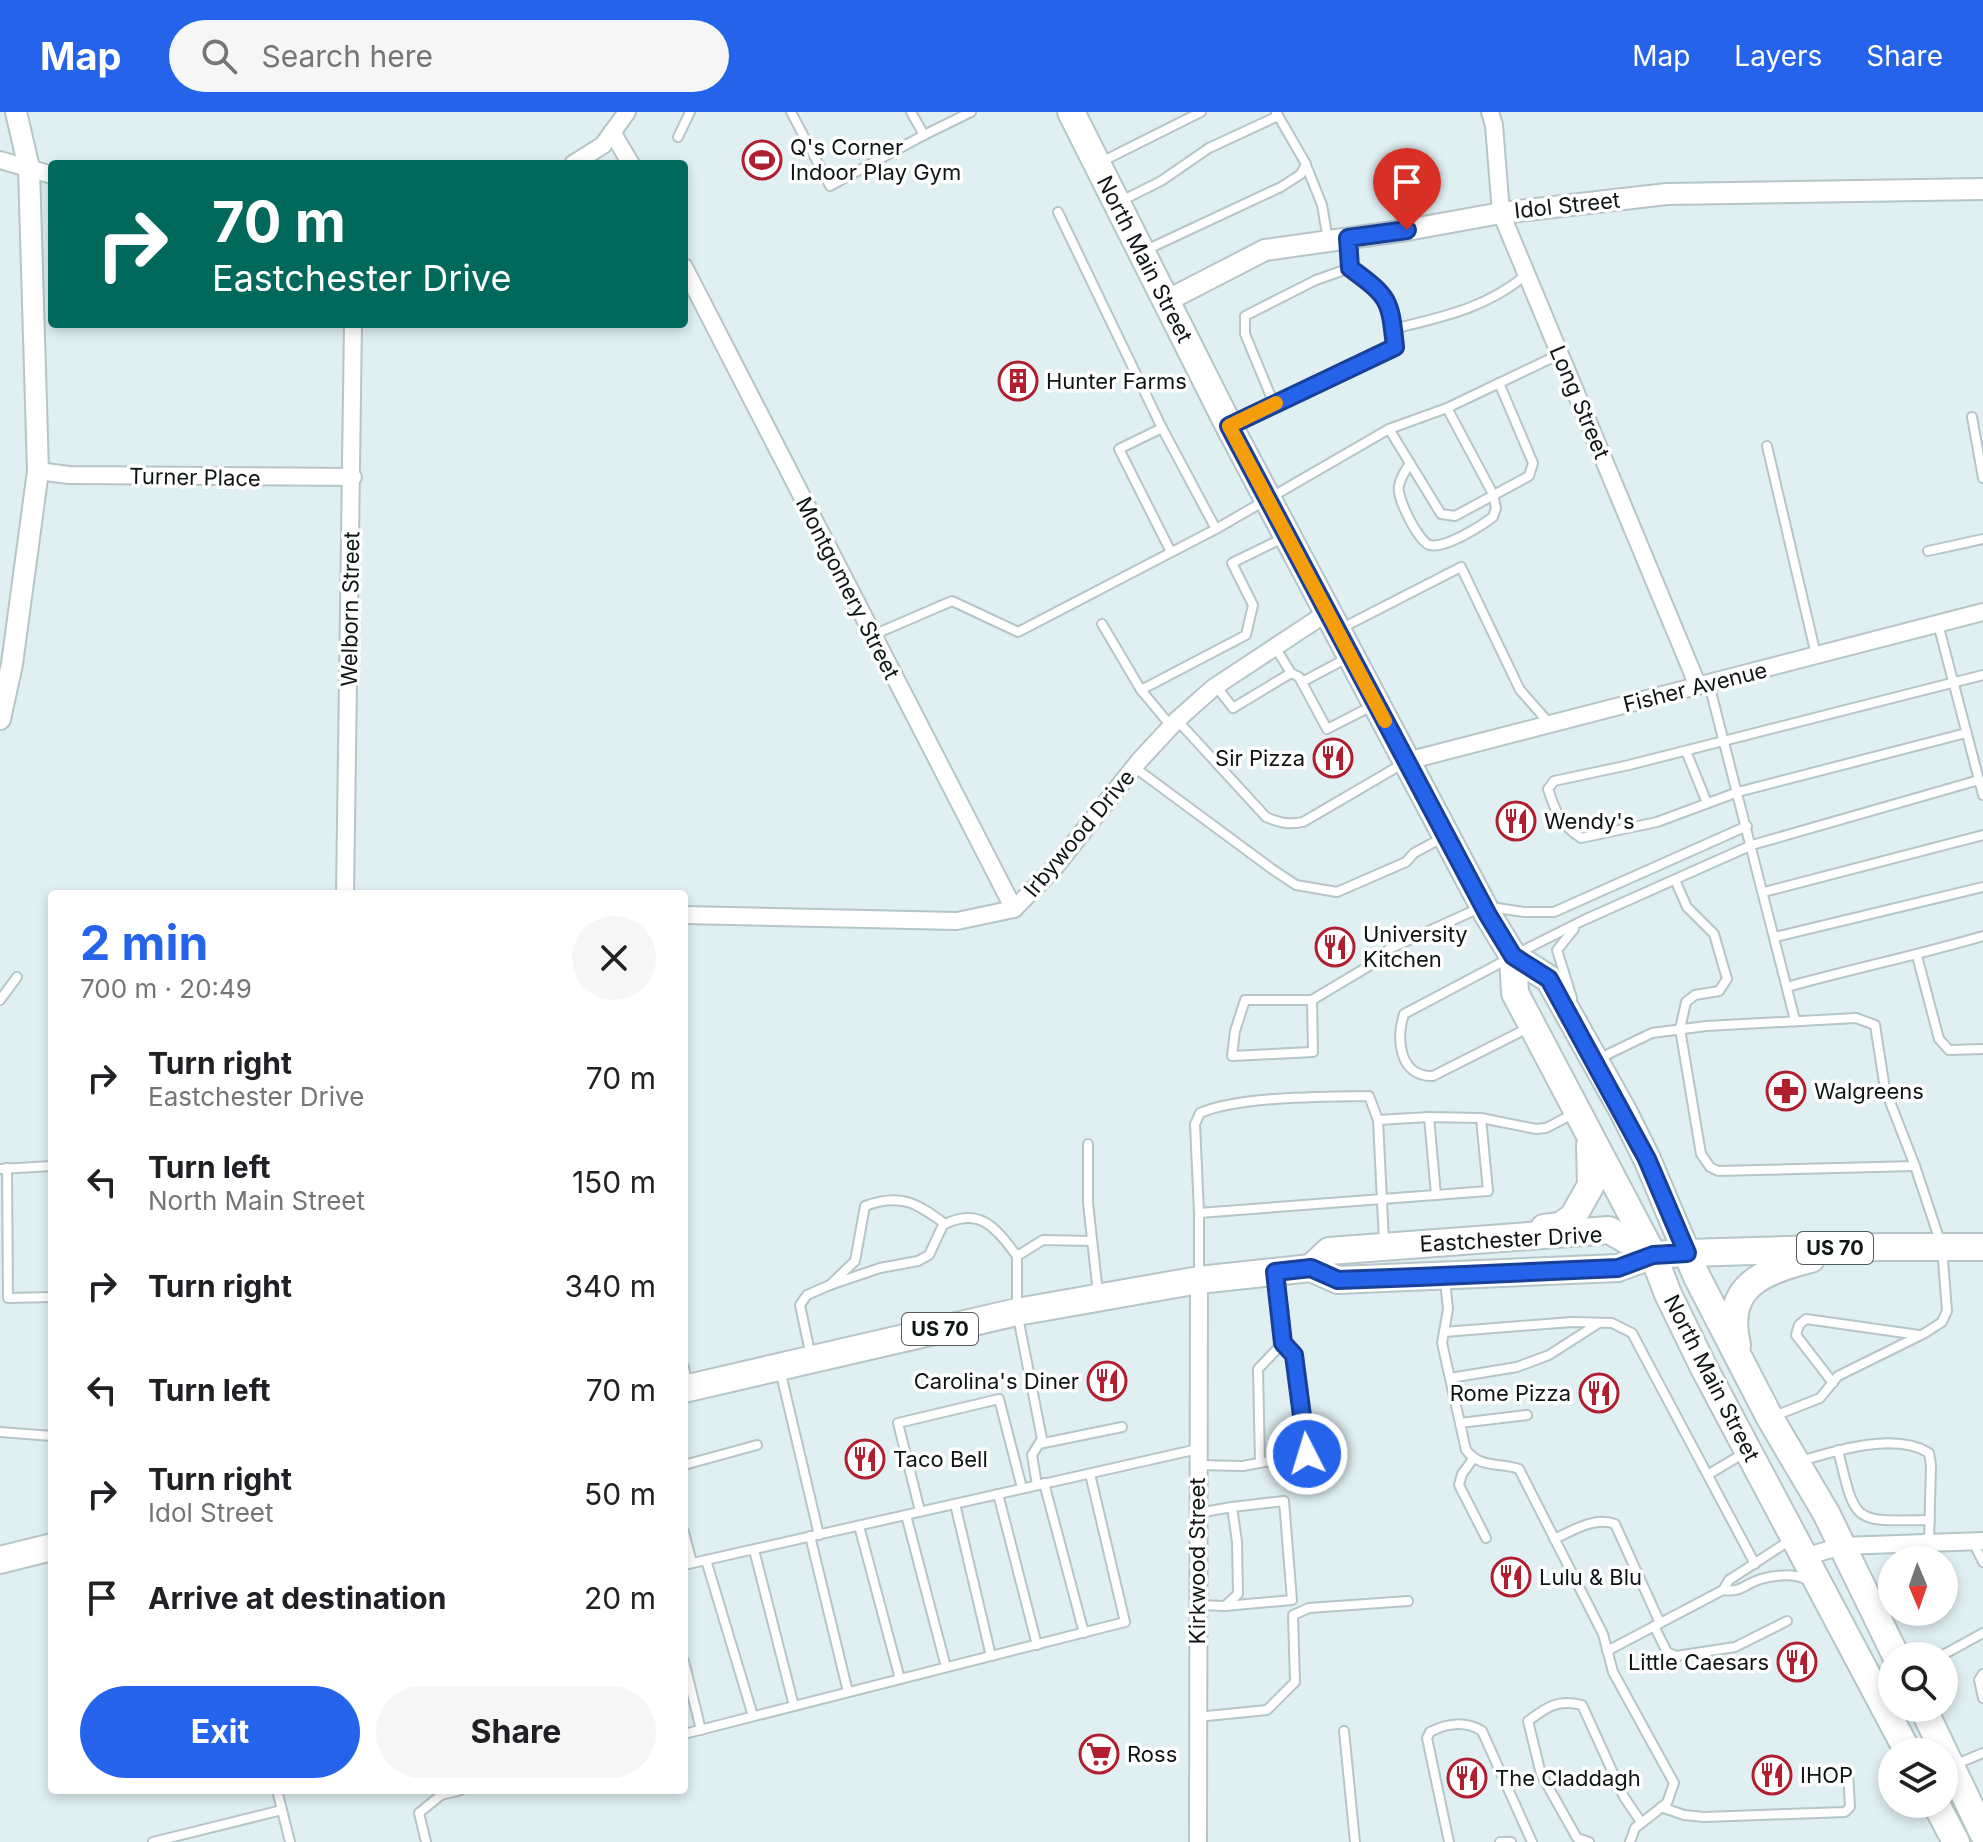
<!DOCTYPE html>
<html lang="en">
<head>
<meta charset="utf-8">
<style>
  :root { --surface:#fff; --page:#f6f6f6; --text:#202124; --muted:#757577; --accent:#2563eb }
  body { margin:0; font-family:Inter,sans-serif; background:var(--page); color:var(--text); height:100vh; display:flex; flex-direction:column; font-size:30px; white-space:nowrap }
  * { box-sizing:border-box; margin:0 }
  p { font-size:26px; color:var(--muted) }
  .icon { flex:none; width:44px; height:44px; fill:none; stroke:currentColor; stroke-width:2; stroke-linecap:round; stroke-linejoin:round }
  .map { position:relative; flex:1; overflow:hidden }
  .panel { position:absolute; left:48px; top:778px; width:640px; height:904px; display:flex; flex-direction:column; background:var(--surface); border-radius:8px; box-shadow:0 4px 12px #0003 }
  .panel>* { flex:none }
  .banner { position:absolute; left:48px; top:48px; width:640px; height:168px; border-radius:8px; box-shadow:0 4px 12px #0003; background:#00695c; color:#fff; overflow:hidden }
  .needle { width:52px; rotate:178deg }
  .fabs { position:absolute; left:1878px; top:1434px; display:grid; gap:16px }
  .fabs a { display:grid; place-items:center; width:80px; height:80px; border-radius:50%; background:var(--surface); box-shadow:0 4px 12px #0003; font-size:40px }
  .pin { position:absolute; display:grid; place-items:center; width:68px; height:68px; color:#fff; margin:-82px -34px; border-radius:50% 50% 50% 0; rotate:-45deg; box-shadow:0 0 8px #0007 }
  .pin .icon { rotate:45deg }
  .me { position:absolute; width:88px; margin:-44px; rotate:355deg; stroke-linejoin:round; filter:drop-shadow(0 0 6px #0008) }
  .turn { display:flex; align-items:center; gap:28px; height:168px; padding:0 32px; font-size:36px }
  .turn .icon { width:104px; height:104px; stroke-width:2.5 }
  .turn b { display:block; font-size:56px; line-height:68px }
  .round { display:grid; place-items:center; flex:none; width:84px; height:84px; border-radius:42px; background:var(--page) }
  .headline { display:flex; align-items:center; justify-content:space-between; height:136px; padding:0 32px }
  h1 { font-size:48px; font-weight:700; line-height:60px; color:var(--accent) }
  .primary-button { display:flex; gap:16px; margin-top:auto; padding:16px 32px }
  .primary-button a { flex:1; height:92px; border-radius:48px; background:var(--accent); color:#fff; font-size:32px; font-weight:700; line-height:92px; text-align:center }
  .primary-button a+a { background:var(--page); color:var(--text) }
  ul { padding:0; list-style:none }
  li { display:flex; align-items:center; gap:24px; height:104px; padding:0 32px }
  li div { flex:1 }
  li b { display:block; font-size:30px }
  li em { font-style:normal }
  header { display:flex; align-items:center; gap:48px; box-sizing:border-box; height:112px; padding:0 40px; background:var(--accent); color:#fff }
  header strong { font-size:38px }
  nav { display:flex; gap:44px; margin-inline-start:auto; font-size:28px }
  .search { width:560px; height:72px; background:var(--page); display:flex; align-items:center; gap:20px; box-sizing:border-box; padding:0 28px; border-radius:44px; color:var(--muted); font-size:30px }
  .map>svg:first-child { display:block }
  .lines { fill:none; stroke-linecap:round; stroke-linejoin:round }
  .service-casing { stroke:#b6c5c7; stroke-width:12 }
  .minor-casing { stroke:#b6c5c7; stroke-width:20 }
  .tertiary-casing { stroke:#b6c5c7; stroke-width:24 }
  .primary-casing { stroke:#b6c5c7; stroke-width:30 }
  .service { stroke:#fff; stroke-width:8 }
  .minor { stroke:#fff; stroke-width:16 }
  .tertiary { stroke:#fff; stroke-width:20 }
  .primary { stroke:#fff; stroke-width:26 }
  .route-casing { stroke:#184099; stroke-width:20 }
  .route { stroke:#2563eb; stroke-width:14 }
  .slow { stroke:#f59e0b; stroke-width:14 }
  .labels { text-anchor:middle; stroke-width:7; stroke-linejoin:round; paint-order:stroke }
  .shield { fill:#fff; stroke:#575a5b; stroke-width:2 }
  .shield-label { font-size:20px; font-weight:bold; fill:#0f1415 }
  .poi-label { font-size:22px; fill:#0f1415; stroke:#fff; text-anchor:start }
  .street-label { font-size:22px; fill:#0f1415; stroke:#fff }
</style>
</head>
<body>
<header>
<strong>Map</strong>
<div class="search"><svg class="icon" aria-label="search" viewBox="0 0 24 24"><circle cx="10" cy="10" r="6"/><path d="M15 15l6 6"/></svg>Search here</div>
<nav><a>Map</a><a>Layers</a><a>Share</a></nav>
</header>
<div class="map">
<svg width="1983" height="1730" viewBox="0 0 1983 1730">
  <rect width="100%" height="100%" fill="#e0eff2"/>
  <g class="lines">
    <g class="service-casing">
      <g id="service">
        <path d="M791,0l39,74 94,-51 -13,-23"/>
        <path d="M924,23l47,-23"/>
        <path d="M678,25l12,-25"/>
        <path d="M1101,50l100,-50"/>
        <path d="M1306,53l16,40 6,35"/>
        <path d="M1121,89l40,-20 48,-33 69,-32"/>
        <path d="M1058,100l104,216"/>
        <path d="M1348,129l2,27"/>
        <path d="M1146,138l135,-63 20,-13 5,-10 -30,-52"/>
        <path d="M1393,217c50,-12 94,-21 134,-55"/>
        <path d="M1972,305l11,61"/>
        <path d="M1233,312l162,-77c-5,-49 -6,-50 -45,-79l-34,12 -71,36v18l29,70"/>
        <path d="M1389,317l52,85 14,2 74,-40 4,-13 -34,-80"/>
        <path d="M1767,334l49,209"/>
        <path d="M1410,351c-4,7 -10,15 -11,23 -3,11 20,57 31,59 15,4 51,-19 63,-28l3,-9 -3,-14 -46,-86"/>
        <path d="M1928,439l55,-12"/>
        <path d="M1171,440l-52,-103 43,-21 54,101"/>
        <path d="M1102,512l39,66 30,36"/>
        <path d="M1938,512l45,171"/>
        <path d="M1342,516l119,-61 59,123 30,34"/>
        <path d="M873,523l79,-34 66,31 198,-103 173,-100 58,-21 113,-54"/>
        <path d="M1275,535l16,26"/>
        <path d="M1302,570l45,-24"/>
        <path d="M1709,572l86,336"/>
        <path d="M1216,574l17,22 58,-35 8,4 28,52 45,-23"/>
        <path d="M1141,578l105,-55 7,-30 -21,-42 51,-25"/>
        <path d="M1177,608l89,97c14,6 23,8 37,5l101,-59"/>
        <path d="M1966,621l-228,59 -81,30 -76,16c-20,-13 -26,-27 -33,-49l6,-8 75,-16 354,-90"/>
        <path d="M1686,639l21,52"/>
        <path d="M1134,655l138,102 24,16 41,7 69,-30 8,-9 28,-15"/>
        <path d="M1675,768l12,27 27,27 13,45 -8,12 -24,4 -9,7 -6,27 21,125 9,13 8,4 197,-5"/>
        <path d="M1764,780l219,-57"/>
        <path d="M1775,825l208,-50"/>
        <path d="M1520,840l64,-32 168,-75 227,-65"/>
        <path d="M1917,844l22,83 10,11 34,-1"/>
        <path d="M1508,847l-104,55c-8,25 -5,63 29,62l95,-48"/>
        <path d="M1787,875c65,-18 131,-32 196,-51"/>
        <path d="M1572,886l-15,-48 17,-21"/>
        <path d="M0,888l17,-23"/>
        <path d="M1312,888h-67l-10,31 -3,25 81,-4 -1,-52 62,-37 15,-14 95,-43 40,6h30l193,-86"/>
        <path d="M1598,947l54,-26 54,-7 150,-8 19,7 10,64 30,77 27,81 5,64 -5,11 -17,11 -87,43 -18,22 -48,19"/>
        <path d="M1429,1005l7,78"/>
        <path d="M1088,1032v59l10,90"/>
        <path d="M7,1056l1,130 44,-1"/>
        <path d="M0,1057l52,-3"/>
        <path d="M1199,1101l-4,-89 5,-11c40,-17 123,-16 169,-17l9,24"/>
        <path d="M945,1112c-28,-21 -44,-31 -80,-18l-10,55 -25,24 50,-17 38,-7 11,-6 14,-30c37,-19 53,3 74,31"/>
        <path d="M1384,1130l-6,-122 51,-3 52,1 55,11 10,-1 27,-14"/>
        <path d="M1199,1163v-62l289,-22 -7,-73"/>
        <path d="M1445,1169l3,28 -6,34 24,107c15,19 33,12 53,19l84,165 10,38 61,111 -7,20 -32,25 -5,14"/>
        <path d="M1444,1220l128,-10 40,1 20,10 123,231"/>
        <path d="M811,1245l-11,-52 7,-10 23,-10"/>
        <path d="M684,1255l3,16"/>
        <path d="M780,1258l39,165"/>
        <path d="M1450,1266l67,-11 32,-12 50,-32"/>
        <path d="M1833,1271l-37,-48 3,-10 7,-6 113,16"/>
        <path d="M1460,1311l67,-8"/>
        <path d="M0,1320l52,4"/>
        <path d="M1039,1332l83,-17"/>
        <path d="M1838,1338c18,76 15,71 92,70"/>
        <path d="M1473,1347l-11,15 -3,11 27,53"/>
        <path d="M1801,1349c36,-11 95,-29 128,-8l2,12 -2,77"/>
        <path d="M1260,1351l-2,-94 25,-26"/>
        <path d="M684,1353l73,-20"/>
        <path d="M1199,1353l44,1 64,-12 -13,-99 -11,-12 -7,-68"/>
        <path d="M1709,1362l37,-22"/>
        <path d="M1044,1371l40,150"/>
        <path d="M1037,1373l-5,-30 10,-16 -25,-127v-56l26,-16 49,1"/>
        <path d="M998,1382l39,151"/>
        <path d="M955,1392l36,152"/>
        <path d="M920,1399l-22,-88 101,-24 23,89"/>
        <path d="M906,1403l40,152"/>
        <path d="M859,1414l41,153"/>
        <path d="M684,1420l8,31"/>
        <path d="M810,1424l38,156"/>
        <path d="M1554,1427c18,-8 41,-23 61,-15l45,99"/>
        <path d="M1973,1430l10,20"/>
        <path d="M1910,1432l4,16"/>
        <path d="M754,1438l40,156"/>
        <path d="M706,1448l47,156"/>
        <path d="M684,1453l514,-116"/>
        <path d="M1723,1478l6,-10 63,-41"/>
        <path d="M1197,1493l28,1 13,-12 -1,-52 -5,-35 -34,6"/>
        <path d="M1225,1494l67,-6 -8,-99 -52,6"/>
        <path d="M1875,1496l17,-10"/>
        <path d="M1654,1514l13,26 9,4 59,-9 52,-26"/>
        <path d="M1607,1539l116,-61c19,3 21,-6 38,-11 13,-4 34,-6 46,1"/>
        <path d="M1941,1544l42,-23"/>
        <path d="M684,1549l17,69"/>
        <path d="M1983,1562l-4,6 4,18"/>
        <path d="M1197,1605l70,-7 28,-28 -2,-67 16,-7 99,-7"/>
        <path d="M1344,1619l11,111"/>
        <path d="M684,1622l441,-112 -35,-148"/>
        <path d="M1954,1653l29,-12"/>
        <path d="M277,1678l13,52"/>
        <path d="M441,1683l20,-5"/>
        <path d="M1661,1695l23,8 20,2 141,-5 5,-5 -2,-35"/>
        <path d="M153,1730l129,-32"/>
        <path d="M426,1730l-7,-29 22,-18 -1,-5"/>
        <path d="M1449,1730l-22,-104 3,-6c17,-9 36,-11 52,-1l50,111"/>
        <path d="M1500,1730h11"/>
        <path d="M1589,1730l-12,-4 -36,-64 -13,-53c19,-14 29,-22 54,-16l42,92 17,25"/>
      </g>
    </g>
    <g class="minor-casing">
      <g id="minor">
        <path d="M1490,0l4,13 7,88 197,473"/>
        <path d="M612,20l19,32"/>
        <path d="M0,48l52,15"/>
        <path d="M573,52l30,-19 24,-33"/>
        <path d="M684,155l330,642"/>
        <path d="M38,359l31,4 284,2"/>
        <path d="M1407,649l576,-149"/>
        <path d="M345,782l8,-570"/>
        <path d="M684,803l273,6 57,-12 41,-42 84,-106 38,-41 36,-32 115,-76"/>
        <path d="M1804,1445l38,-11 141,-5"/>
        <path d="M1198,1730l1,-562"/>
      </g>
    </g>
    <g class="tertiary-casing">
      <g id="tertiary">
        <path d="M1166,189l99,-51 142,-20 94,-17 166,-19 316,-5"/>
        <path d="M0,607l12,-55 26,-193 -9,-303 -13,-56"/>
      </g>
    </g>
    <g class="primary-casing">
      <g id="primary">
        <path d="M1071,0l157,312 260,491 25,41 36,23 74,132 24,48 50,118 73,141 56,95 70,143"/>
        <path d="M1513,844l2,37 138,262 15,39 36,74 204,384"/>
        <path d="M1544,1116l16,-2 13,-9 18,-32 -1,-40"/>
        <path d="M1311,1156l18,-17 280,-21 44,25"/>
        <path d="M1737,1233c-14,-59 26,-74 74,-86"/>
        <path d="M684,1277l333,-77 182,-32 112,-12 27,12 280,-12 35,-13 34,-2 195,-6h101"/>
        <path d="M0,1448l52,-13"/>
        <path d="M1923,1596l60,125"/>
        <path d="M1936,1692l20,38"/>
      </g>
    </g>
    <use href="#service" class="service"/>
    <use href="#minor" class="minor"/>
    <use href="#tertiary" class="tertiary"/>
    <use href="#primary" class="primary"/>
  </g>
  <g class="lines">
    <g class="route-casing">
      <path id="route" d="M1307,1342l-13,-99 -11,-12 -8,-71 36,-4 27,12 80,-3 200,-9 35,-13 34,-2 -40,-94 -98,-180 -36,-23 -25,-41 -259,-489 166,-79c-5,-49 -6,-50 -45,-79l-2,-30 59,-8"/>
    </g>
    <use href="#route" class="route"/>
    <path class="slow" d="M1276,291l-47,23 156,295"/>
  </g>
  <defs>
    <g id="stadium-ring" transform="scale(2)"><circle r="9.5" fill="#fff" stroke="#b11e2f" stroke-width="1.5"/><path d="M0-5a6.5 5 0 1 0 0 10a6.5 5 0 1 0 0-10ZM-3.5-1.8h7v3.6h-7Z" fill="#b11e2f"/></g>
    <g id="building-ring" transform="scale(2)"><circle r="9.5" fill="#fff" stroke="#b11e2f" stroke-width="1.5"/><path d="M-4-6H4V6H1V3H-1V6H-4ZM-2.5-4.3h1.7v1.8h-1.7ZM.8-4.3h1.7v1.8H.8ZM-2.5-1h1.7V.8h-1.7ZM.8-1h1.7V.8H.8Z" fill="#b11e2f"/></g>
    <g id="restaurant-ring" transform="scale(2)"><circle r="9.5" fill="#fff" stroke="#b11e2f" stroke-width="1.5"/><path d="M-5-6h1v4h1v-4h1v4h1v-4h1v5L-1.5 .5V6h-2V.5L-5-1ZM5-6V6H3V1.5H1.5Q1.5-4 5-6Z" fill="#b11e2f"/></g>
    <g id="pharmacy-ring" transform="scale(2)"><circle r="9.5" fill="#fff" stroke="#b11e2f" stroke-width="1.5"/><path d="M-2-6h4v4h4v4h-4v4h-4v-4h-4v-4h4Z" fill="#b11e2f"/></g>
    <g id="supermarket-ring" transform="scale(2)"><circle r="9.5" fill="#fff" stroke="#b11e2f" stroke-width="1.5"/><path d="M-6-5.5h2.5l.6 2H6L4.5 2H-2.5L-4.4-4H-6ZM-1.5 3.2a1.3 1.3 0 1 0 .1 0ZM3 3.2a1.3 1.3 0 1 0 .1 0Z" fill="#b11e2f"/></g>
  </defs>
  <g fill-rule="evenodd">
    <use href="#stadium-ring" x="762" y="48"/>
    <use href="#building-ring" x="1018" y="269"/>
    <use href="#restaurant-ring" x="1333" y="646"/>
    <use href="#restaurant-ring" x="1516" y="709"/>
    <use href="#restaurant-ring" x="1335" y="835"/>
    <use href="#pharmacy-ring" x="1786" y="979"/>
    <use href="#restaurant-ring" x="1107" y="1269"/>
    <use href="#restaurant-ring" x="1599" y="1281"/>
    <use href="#restaurant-ring" x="865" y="1347"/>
    <use href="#restaurant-ring" x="1511" y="1465"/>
    <use href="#restaurant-ring" x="1797" y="1550"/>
    <use href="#supermarket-ring" x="1099" y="1642"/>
    <use href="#restaurant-ring" x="1772" y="1663"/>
    <use href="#restaurant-ring" x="1467" y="1666"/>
  </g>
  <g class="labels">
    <g class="shield">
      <rect x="1797" y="1120" width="76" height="32" rx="6"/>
      <rect x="902" y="1201" width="76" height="32" rx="6"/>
    </g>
    <g class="shield-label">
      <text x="1835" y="1143">US 70</text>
      <text x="940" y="1224">US 70</text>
    </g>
    <g class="poi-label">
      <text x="790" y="43">Q's Corner<tspan x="790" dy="25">Indoor Play Gym</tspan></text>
      <text x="1046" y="277">Hunter Farms</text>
      <text x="1305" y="654" text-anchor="end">Sir Pizza</text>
      <text x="1544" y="717">Wendy's</text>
      <text x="1363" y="830">University<tspan x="1363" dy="25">Kitchen</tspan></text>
      <text x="1814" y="987">Walgreens</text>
      <text x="1079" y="1277" text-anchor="end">Carolina's Diner</text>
      <text x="1571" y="1289" text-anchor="end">Rome Pizza</text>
      <text x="893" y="1355">Taco Bell</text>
      <text x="1539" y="1473">Lulu &amp; Blu</text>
      <text x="1769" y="1558" text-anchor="end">Little Caesars</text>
      <text x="1127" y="1650">Ross</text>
      <text x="1800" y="1671">IHOP</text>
      <text x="1495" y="1674">The Claddagh</text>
    </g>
    <g class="street-label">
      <text transform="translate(1567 93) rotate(-6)" y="8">Idol Street</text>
      <text transform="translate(1145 147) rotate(63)" y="8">North Main Street</text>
      <text transform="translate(1580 290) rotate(67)" y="8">Long Street</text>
      <text transform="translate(195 365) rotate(1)" y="8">Turner Place</text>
      <text transform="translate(848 476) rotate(63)" y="8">Montgomery Street</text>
      <text transform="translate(350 497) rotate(-89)" y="8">Welborn Street</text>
      <text transform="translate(1695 575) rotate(-14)" y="8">Fisher Avenue</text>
      <text transform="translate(1079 721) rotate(-50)" y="8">Irbywood Drive</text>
      <text transform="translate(1511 1127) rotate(-3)" y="8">Eastchester Drive</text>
      <text transform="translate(1712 1266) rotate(63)" y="8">North Main Street</text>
      <text transform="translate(1197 1449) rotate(-90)" y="8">Kirkwood Street</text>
    </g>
  </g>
</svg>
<div class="fabs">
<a><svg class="needle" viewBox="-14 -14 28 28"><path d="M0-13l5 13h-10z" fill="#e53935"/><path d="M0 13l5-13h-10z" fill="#757577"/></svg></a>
<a><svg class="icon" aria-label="search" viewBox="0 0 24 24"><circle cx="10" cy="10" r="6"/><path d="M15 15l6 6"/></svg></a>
<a><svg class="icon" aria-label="layers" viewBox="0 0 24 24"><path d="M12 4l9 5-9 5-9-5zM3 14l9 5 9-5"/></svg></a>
</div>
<div class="pin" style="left:1407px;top:118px;background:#d93025"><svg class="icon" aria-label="arrive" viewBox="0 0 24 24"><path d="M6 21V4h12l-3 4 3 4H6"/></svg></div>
<svg class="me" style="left:1307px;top:1342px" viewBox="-20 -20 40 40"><circle r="17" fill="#2563eb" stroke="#fff" stroke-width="3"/><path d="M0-11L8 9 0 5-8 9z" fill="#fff"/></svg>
<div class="banner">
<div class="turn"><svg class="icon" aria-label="right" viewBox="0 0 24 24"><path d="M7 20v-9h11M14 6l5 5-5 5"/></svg><div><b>70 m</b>Eastchester Drive</div></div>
</div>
<section class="panel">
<div class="headline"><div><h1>2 min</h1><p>700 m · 20:49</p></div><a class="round"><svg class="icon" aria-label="close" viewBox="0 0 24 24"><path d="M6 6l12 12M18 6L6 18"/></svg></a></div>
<ul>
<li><svg class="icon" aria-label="right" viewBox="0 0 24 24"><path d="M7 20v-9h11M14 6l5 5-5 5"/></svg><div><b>Turn right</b><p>Eastchester Drive</p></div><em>70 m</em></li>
<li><svg class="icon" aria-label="left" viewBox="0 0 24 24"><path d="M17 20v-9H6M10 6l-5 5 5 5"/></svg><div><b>Turn left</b><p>North Main Street</p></div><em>150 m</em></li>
<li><svg class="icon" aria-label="right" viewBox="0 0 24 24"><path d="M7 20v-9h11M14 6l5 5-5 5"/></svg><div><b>Turn right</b></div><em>340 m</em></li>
<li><svg class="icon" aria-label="left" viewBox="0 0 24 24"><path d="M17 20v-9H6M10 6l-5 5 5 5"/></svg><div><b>Turn left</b></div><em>70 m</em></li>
<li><svg class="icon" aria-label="right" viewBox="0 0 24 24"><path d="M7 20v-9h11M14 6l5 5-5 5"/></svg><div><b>Turn right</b><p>Idol Street</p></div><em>50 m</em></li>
<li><svg class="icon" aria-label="arrive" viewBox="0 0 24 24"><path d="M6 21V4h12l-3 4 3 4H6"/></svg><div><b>Arrive at destination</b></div><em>20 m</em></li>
</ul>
<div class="primary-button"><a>Exit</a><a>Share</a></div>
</section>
</div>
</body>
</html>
